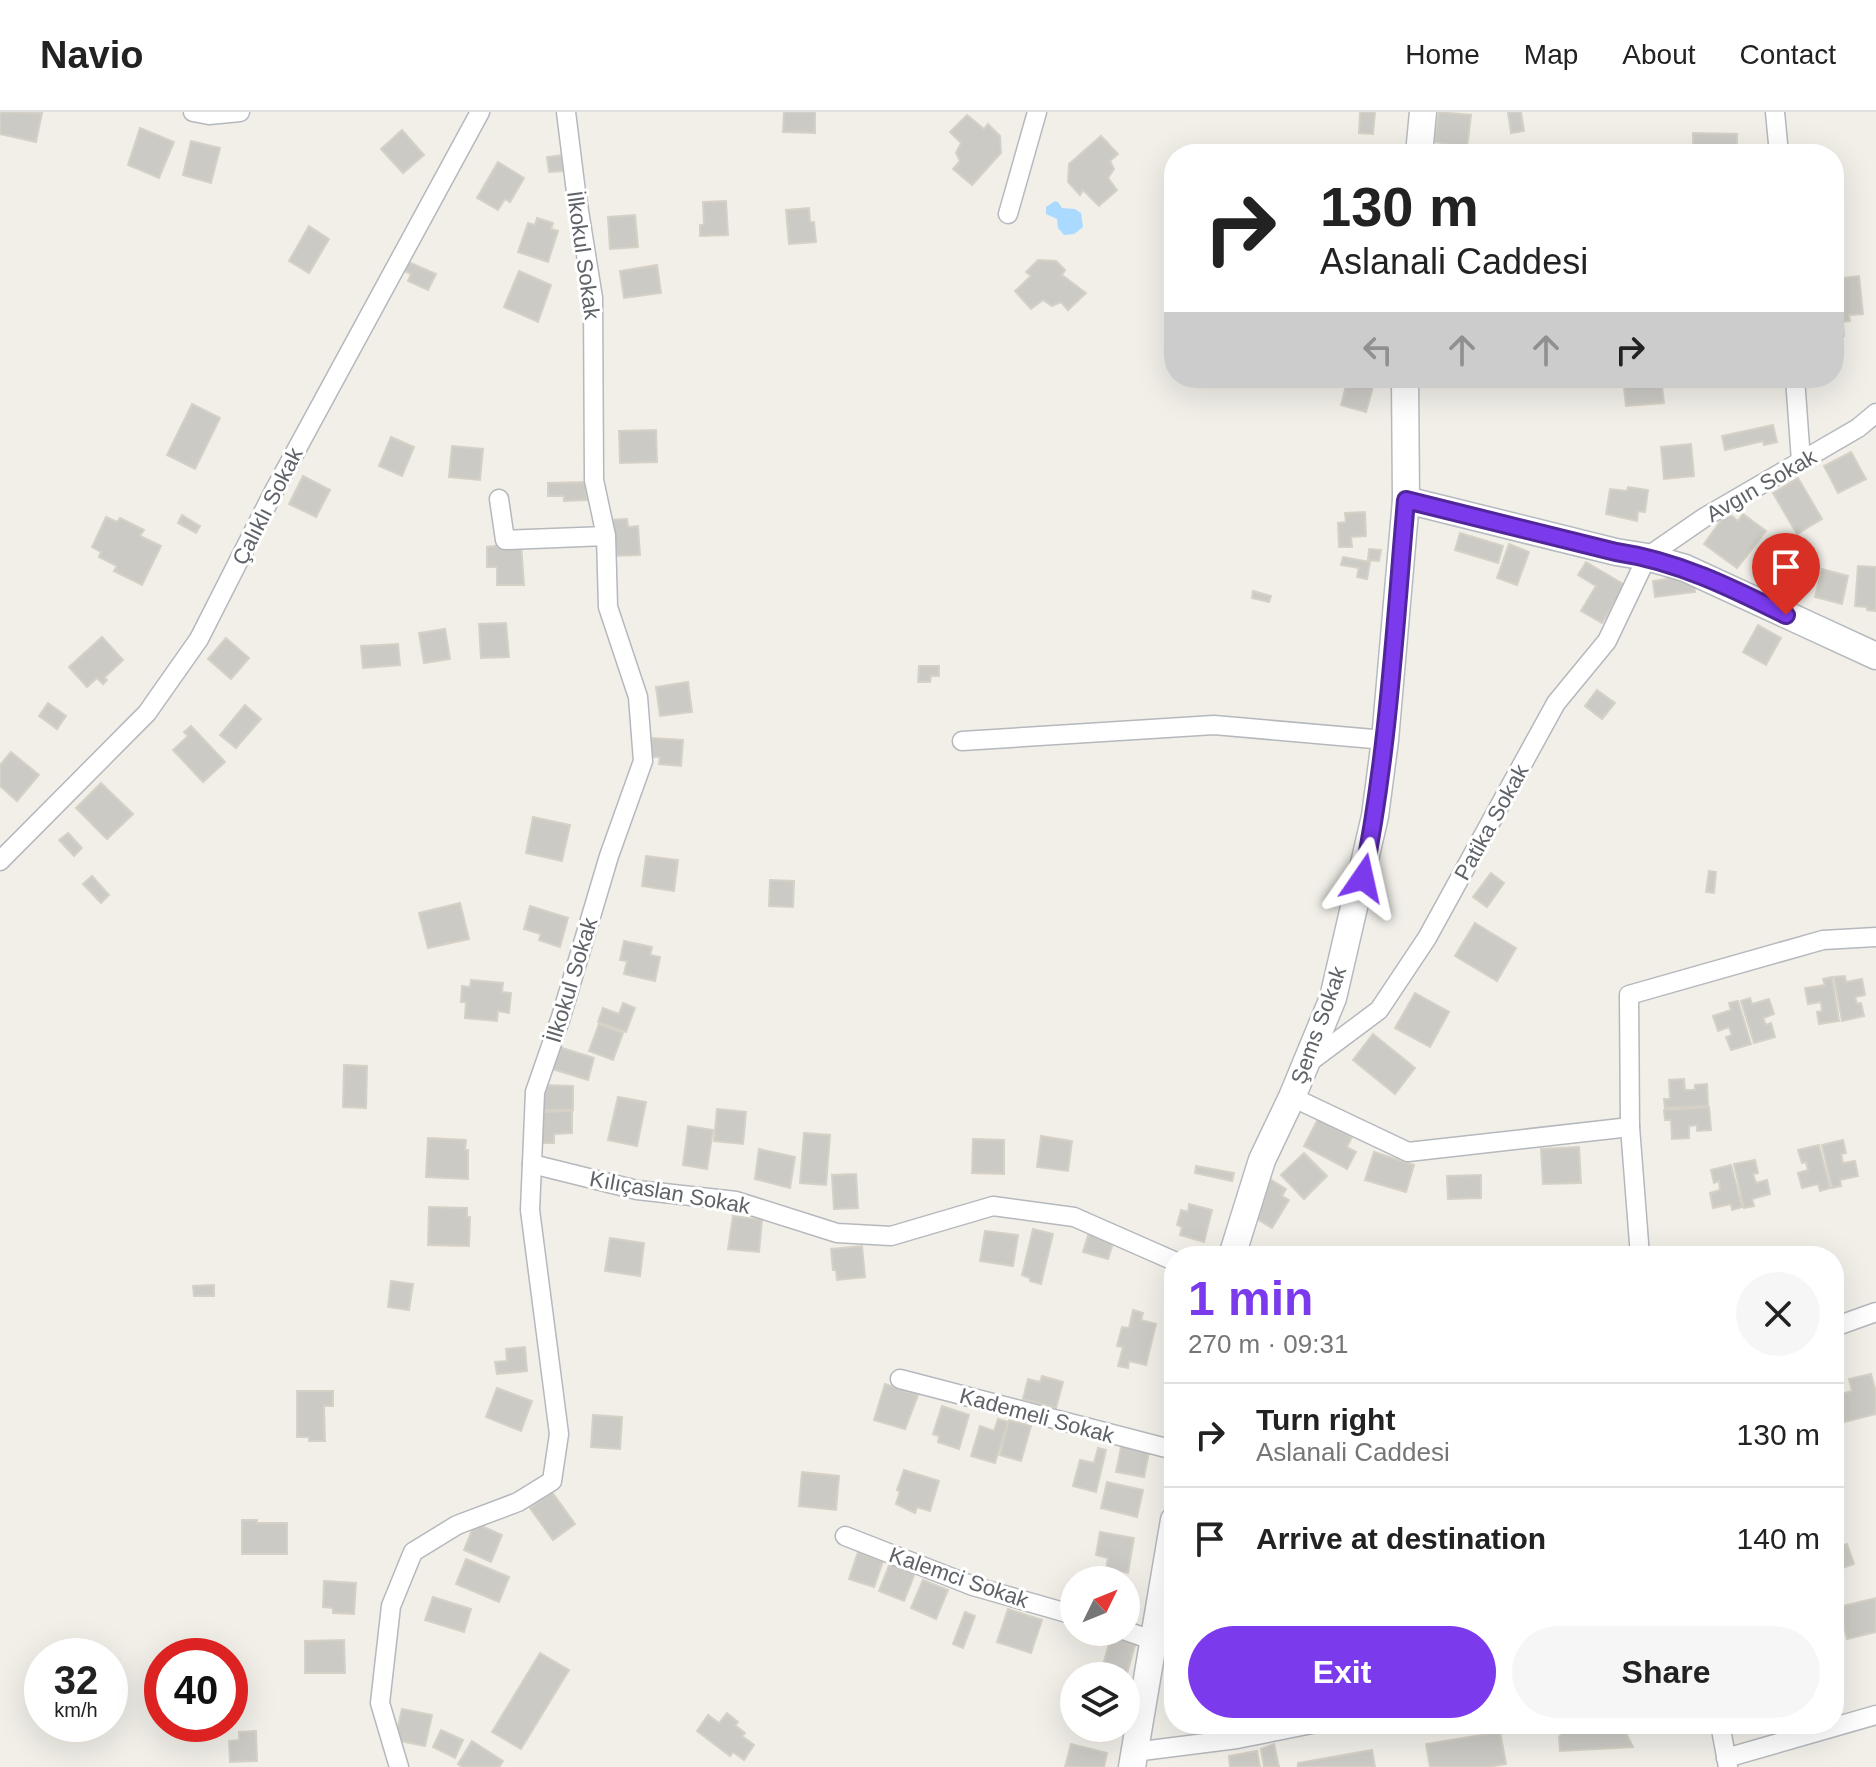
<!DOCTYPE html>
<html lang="en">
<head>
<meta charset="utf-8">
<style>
  :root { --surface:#fff; --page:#f6f6f6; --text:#222; --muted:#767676; --line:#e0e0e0; --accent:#7c3aed }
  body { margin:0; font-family:Helvetica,sans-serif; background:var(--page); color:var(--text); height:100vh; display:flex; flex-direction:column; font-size:30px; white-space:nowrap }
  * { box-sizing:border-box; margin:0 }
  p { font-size:26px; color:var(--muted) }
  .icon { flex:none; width:44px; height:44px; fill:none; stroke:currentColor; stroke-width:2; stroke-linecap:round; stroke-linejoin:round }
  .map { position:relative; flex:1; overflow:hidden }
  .details { position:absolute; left:1164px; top:1134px; width:680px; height:488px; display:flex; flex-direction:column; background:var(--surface); border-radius:32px; box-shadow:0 8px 32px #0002 }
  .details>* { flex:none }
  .banner { position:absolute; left:1164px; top:32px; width:680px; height:244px; border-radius:32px; box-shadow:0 8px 32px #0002; background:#fff; color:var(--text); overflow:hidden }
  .needle { width:52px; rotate:47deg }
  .buttons { position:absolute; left:1060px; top:1454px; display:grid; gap:16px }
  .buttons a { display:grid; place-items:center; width:80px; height:80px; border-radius:50%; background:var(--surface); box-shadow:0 8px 32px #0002; font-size:40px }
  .speed { position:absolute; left:24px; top:1526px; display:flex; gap:16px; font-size:40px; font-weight:700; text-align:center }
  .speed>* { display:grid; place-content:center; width:104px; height:104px; border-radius:50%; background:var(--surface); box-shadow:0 8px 32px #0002; line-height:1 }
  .speed small { font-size:20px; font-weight:400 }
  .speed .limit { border:12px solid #d22; background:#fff; color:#111 }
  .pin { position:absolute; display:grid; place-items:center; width:68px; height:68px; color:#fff; margin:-82px -34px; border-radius:50% 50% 50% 0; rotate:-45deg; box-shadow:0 0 8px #0007 }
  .pin .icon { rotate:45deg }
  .me { position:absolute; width:88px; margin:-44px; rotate:11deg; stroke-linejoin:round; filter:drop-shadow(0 0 6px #0008) }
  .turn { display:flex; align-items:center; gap:28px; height:168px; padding:0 24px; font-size:36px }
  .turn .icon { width:104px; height:104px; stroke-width:2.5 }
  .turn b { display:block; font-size:56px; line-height:68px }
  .lanes { display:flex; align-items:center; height:76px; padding:0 24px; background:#0003; justify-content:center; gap:40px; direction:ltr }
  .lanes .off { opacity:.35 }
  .round { display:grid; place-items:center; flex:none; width:84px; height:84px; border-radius:42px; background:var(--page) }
  .headline { display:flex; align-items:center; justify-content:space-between; height:136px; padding:0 24px }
  h1 { font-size:48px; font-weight:600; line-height:60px; color:var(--accent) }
  .cta { display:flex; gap:16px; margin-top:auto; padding:16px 24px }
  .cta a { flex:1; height:92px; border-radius:48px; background:var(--accent); color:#fff; font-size:32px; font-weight:600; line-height:92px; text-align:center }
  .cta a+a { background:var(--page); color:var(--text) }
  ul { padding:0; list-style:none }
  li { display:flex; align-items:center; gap:24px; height:104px; padding:0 24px; border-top:2px solid var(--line) }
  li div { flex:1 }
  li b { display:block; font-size:30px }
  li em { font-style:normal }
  header { display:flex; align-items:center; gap:48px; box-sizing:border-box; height:112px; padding:0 40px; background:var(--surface); border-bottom:2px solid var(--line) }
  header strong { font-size:38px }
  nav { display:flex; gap:44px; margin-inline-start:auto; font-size:28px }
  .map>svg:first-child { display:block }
  .water { fill:#aadaff }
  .building { fill:#cccac5; stroke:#d6d1c6; stroke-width:2 }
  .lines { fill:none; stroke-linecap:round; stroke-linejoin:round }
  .street-casing { stroke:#b5b8bc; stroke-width:21 }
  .secondary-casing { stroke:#b6babf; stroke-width:29 }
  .street { stroke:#fff; stroke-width:18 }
  .secondary { stroke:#fff; stroke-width:26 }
  .route-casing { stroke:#51269a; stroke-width:20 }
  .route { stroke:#7c3aed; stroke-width:14 }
  .labels { text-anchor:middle; stroke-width:6; stroke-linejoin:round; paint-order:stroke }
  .street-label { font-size:22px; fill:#5f6368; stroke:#fff }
</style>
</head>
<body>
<header>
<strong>Navio</strong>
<nav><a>Home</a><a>Map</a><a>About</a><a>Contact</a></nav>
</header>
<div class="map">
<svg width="1876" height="1655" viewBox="0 0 1876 1655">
  <rect width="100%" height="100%" fill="#f1efe8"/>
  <path class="water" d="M1055,89l3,1 4,6 13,1 6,4 2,14 -9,7 -10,1 -6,-7 -1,-9 -11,-5v-7z"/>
  <g class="building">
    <path d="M0,0l42,1 -6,29 -36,-8z"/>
    <path d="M784,0h31v21l-32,-1z"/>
    <path d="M1360,0h15l-2,22 -14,-1z"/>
    <path d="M1439,0l32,3 -4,32 -33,-5z"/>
    <path d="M1508,0h13l3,19 -13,2z"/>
    <path d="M967,3l17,14 4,-5 12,12 1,17 -29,32 -19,-16 7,-8 -4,-8 5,-10 -11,-11z"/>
    <path d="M140,16l34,14 -15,36 -31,-13z"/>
    <path d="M402,18l22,25 -21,18 -22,-24z"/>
    <path d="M1693,21l44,1v20h-54v-9h10z"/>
    <path d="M1101,24l17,18 -8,7 4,8 -6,9 9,12 -18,16 -16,-16 -3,5 -12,-13 1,-18z"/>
    <path d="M191,29l29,7 -9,35 -28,-8z"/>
    <path d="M563,43l2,16 -16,1 -2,-15z"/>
    <path d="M498,50l26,16 -14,24 -5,-3 -7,11 -21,-12z"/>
    <path d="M726,89l2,34 -28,1v-11h4l-1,-23z"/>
    <path d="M809,96l1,14h4l2,20 -27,2 -3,-34z"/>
    <path d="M635,103l3,32 -28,2 -2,-32z"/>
    <path d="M537,106l16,5 -2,6 7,2 -10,31 -30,-10 10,-29 7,2z"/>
    <path d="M309,114l20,13 -20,34 -20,-12z"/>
    <path d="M1038,148l18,1 9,9 -3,5 24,18 -18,17 -7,-8 -9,4 -9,-6 -12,9 -16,-18 16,-15 -5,-4z"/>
    <path d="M406,149l30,13 -8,16 -20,-9 3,-7 -9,-4z"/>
    <path d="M657,153l4,28 -37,5 -4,-27z"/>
    <path d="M519,159l32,14 -13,37 -34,-15z"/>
    <path d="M1859,164l4,38 -14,1 1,6 -7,1 1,14h-10v-57z"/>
    <path d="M1348,266l27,2 -9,32 -25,-7z"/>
    <path d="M1623,266h38l3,25 -38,3z"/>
    <path d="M192,292l28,14 -25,51 -28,-14z"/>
    <path d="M1773,313l4,17 -13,3 -1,-4 -38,9 -3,-14z"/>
    <path d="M656,318l1,32 -37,1 -1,-32z"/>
    <path d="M391,325l23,10 -12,29 -23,-10z"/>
    <path d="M1691,332l3,32 -30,3 -3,-32z"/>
    <path d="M452,334l31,3 -3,31 -31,-3z"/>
    <path d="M1851,340l15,27 -28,14 -14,-27z"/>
    <path d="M303,364l27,14 -14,27 -27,-13z"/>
    <path d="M1798,366l24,41 -25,15 -24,-41z"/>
    <path d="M586,370l1,18 -23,1v-5h-16v-13z"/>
    <path d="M1628,375l20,3 -3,22 -7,-1 -1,10 -31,-7 4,-25 17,2z"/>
    <path d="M1365,400l1,24 -15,1 1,10h-13l-1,-24 8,-1 -1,-9z"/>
    <path d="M1727,400l11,9 5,-7 23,17 -29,37 -33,-24z"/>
    <path d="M182,403l18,11 -4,7 -18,-10z"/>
    <path d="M106,405l11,5 3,-4 24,12 -4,6 21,10 -19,39 -28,-14 3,-5 -18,-9 2,-5 -9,-5z"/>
    <path d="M627,407l1,8 10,-1 2,29 -31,1 -3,-36z"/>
    <path d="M1460,421l43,13 -5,17 -43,-13z"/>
    <path d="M521,431l3,42h-27v-18h-10v-20z"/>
    <path d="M1509,432l20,8 -12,33 -20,-7z"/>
    <path d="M1369,437l12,1 -2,11 -11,-1z"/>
    <path d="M1343,445l27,5 -3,17 -10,-2 2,-9 -18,-3z"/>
    <path d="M1586,450l39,23 -23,38 -21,-12 15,-25 -18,-11z"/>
    <path d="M1858,454l18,1v44l-9,-1v-3l-12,-1z"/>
    <path d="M1822,457l26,7 -6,28 -27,-7z"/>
    <path d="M1693,463l2,17 -40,5 -2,-16z"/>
    <path d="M1253,479l18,5 -2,6 -17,-4z"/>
    <path d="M506,511l3,34 -28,1 -2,-34z"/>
    <path d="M1758,513l23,13 -15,27 -23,-13z"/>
    <path d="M445,517l5,30 -26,4 -5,-30z"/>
    <path d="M102,525l21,23 -19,18 3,2 -4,4 -6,-6 -10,9 -18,-20z"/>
    <path d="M226,526l23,20 -18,21 -23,-20z"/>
    <path d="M398,532l2,21 -37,3 -2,-22z"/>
    <path d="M919,554h20v10h-8l-1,6h-12z"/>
    <path d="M688,570l4,30 -32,4 -4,-29z"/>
    <path d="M1597,578l18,13 -13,16 -17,-13z"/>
    <path d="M48,591l18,13 -9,13 -18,-13z"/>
    <path d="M245,593l16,14 -25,29 -16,-13z"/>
    <path d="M191,614l34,36 -22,20 -30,-32 15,-14 -4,-4z"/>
    <path d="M651,626l32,2 -2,26 -22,-2 1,-7h-10z"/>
    <path d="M11,640l28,23 -22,26 -17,-15v-21z"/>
    <path d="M101,671l32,31 -26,25 -31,-31z"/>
    <path d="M533,705l37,8 -8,36 -36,-8z"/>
    <path d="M68,721l14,15 -8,8 -15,-16z"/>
    <path d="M646,744l32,4 -4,31 -32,-5z"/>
    <path d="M1709,759l7,1 -2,21 -8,-1z"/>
    <path d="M1491,761l13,10 -17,24 -14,-10z"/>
    <path d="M92,764l17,19 -8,8 -18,-19z"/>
    <path d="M770,768l24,1 -1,26 -24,-1z"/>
    <path d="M460,791l9,36 -41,9 -9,-35z"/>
    <path d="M530,794l38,12 -8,29 -21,-7 2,-6 -17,-5z"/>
    <path d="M1475,811l41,25 -19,33 -42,-25z"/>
    <path d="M624,829l28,6 -2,8 10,2 -5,24 -31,-7 3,-13 -7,-1z"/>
    <path d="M1845,864l1,6 16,-3 3,16 -10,2 2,7 4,-1 3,13 -22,5 -8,-44z"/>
    <path d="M1832,865l7,44 -20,3 -2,-12 5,-1 -1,-9 -13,2 -3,-16 20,-3 -2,-6z"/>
    <path d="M471,868l32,3 -1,9 9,1 -2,20 -11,-2 -1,10 -32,-3 1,-16h-5l1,-16 8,1z"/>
    <path d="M1415,881l34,19 -19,35 -35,-19z"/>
    <path d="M1750,886l2,6 17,-5 5,15 -11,4 3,7 5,-2 4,14 -21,6 -13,-42z"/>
    <path d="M1738,889l13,43 -20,6 -5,-13 6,-2 -3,-8 -11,4 -5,-15 18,-6 -2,-7z"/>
    <path d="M623,891l12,5 -9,24 -28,-10 5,-14 16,6z"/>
    <path d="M599,912l24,9 -10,27 -24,-9z"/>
    <path d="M1373,922l42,34 -20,26 -42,-34z"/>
    <path d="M556,934l38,12 -6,22 -39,-12z"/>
    <path d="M344,953l23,1 -1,42 -23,-1z"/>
    <path d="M1684,967l1,11h10v-5l12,-1 1,22 -43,2 -1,-9h6l-1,-19z"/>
    <path d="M541,973l32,1v24h-32z"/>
    <path d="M618,985l28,5 -9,44 -29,-6z"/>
    <path d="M1709,995l2,23 -14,1v-6l-8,1v12l-17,1 -1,-19h-6l-1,-10z"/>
    <path d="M717,997l29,3 -3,32 -29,-3z"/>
    <path d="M572,999v22l-18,1v9h-13l-1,-31z"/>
    <path d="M1318,1007l34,18 -5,10 9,5 -9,17 -43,-23z"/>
    <path d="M688,1014l25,4 -6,39 -24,-4z"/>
    <path d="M804,1021l26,2 -4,50 -26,-2z"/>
    <path d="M1041,1024l31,5 -4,30 -31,-4z"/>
    <path d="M428,1026l38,2 -1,10h3v29l-42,-2z"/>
    <path d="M973,1027l31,1v34l-32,-1z"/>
    <path d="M1843,1028l3,13 -5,1 2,9 12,-2 3,15 -18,4 1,6 -9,2 -10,-43z"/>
    <path d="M1819,1033l11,43 -10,3 -2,-7 -16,4 -4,-15 10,-3 -2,-8 -4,1 -4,-13z"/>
    <path d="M1579,1035l2,36 -38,1 -2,-35z"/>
    <path d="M759,1037l36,8 -5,31 -35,-9z"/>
    <path d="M1374,1040l40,13 -8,27 -41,-12z"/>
    <path d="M1304,1041l23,23 -23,23 -23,-24z"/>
    <path d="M1755,1048l3,13 -5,1 3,9 11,-3 3,14 -18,5 2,7 -10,2 -10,-44z"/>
    <path d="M1731,1053l11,42 -10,3 -1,-6 -18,4 -3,-15 10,-3 -1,-9 -5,2 -3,-13z"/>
    <path d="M1196,1054l38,7 -2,8 -37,-8z"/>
    <path d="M856,1062l2,34 -24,1 -2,-34z"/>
    <path d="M1481,1063v23l-33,1 -1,-23z"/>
    <path d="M1268,1066l18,11 -4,7 7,4 -17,28 -25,-15z"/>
    <path d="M1189,1092l23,6 -8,32 -24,-7 2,-8 -5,-2 4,-15 7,2z"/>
    <path d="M429,1095l38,1v9h3l-1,29 -41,-1z"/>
    <path d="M733,1104l29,4 -3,32 -31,-3z"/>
    <path d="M1033,1117l20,5 -12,50 -11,-3v-3l-8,-3z"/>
    <path d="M985,1119l33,4 -5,31 -33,-5z"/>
    <path d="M1089,1120l25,8 -6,19 -25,-7z"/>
    <path d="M610,1126l34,5 -4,33 -35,-5z"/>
    <path d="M862,1134l3,31 -28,3 -1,-10h-3l-2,-21z"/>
    <path d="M391,1169l22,3 -4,26 -21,-3z"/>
    <path d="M214,1173v11h-20l-1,-10z"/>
    <path d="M1133,1198l10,3 -2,7 15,4 -10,41 -17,-4 -1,7 -10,-2 5,-19 -6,-1 5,-19 7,1z"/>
    <path d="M525,1235l2,24 -30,3 -2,-12 12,-1 -1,-12z"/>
    <path d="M1871,1262l5,18v22l-40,10 -2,-4v-39l3,-1 4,14 11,-3 -3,-12z"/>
    <path d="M1042,1264l21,6 -7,26 -33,-9 5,-20 12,3z"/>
    <path d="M885,1272l33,11 -13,34 -31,-9z"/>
    <path d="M497,1276l35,13 -11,30 -35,-14z"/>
    <path d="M297,1279h36v15h-9l1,35h-16v-4h-12z"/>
    <path d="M942,1294l27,9 -10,34 -21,-7 1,-6 -6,-2z"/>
    <path d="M593,1303l29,2 -2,32 -29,-2z"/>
    <path d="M998,1307l10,3 -13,41 -24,-7 9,-30 14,5z"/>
    <path d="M1009,1308l22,6 -10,35 -21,-6z"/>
    <path d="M1122,1330l28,5 -6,30 -28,-5z"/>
    <path d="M1098,1336l8,2 -10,42 -23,-6 7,-26 14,3z"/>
    <path d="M904,1358l35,11 -9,30 -13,-4 -2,6 -19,-9 4,-13 -3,-1z"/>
    <path d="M802,1360l37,4 -3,34 -37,-4z"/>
    <path d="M1107,1370l36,8 -6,27 -36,-9z"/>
    <path d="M552,1380l23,32 -22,16 -23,-32z"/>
    <path d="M242,1408h15v3h30v31h-45z"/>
    <path d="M475,1411l27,12 -11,27 -27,-12z"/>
    <path d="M1100,1420l34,6 -6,35 -22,-3 2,-12 -12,-3z"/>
    <path d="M1847,1432l7,20 -20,7v-23z"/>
    <path d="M858,1440l25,9 -9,26 -25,-8z"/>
    <path d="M466,1447l43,18 -10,25 -43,-18z"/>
    <path d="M890,1451l25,10 -11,28 -25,-10z"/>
    <path d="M923,1468l25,10 -12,29 -25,-11z"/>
    <path d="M324,1469l32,2 -2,31 -21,-1v-5l-10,-1z"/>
    <path d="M433,1485l38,12 -7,23 -39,-12z"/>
    <path d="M1876,1486v34l-29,7 -8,-32z"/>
    <path d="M1008,1497l34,11 -11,33 -34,-11z"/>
    <path d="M965,1500l10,4 -12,32 -10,-4z"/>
    <path d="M1111,1524l24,9 -9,32 -26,-1z"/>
    <path d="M344,1528l1,33h-40v-32z"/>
    <path d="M540,1541l29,17 -48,79 -29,-17z"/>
    <path d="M402,1597l30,6 -7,31 -30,-6z"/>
    <path d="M727,1601l11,9 -3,3 10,8 -3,3 12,9 -10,15 -11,-8 -3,4 -33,-25 11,-16 11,8z"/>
    <path d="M1574,1612h40l10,5 9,18 -73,4 -1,-14 6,-8 9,-1z"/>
    <path d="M441,1618l22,10 -8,18 -22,-11z"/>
    <path d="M256,1619l1,30 -27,1 -1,-21 10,-1v-8z"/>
    <path d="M1500,1620l6,32 -19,3h-57l-4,-23z"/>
    <path d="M472,1629l31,20 -4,6h-37l-4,-3z"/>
    <path d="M1071,1632l36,9 -3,14h-39z"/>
    <path d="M1274,1632l5,23h-15l-3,-18z"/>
    <path d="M1372,1638l3,17h-77v-4z"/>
    <path d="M1257,1639l3,16h-30l-1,-11z"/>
  </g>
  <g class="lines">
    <g class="street-casing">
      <g id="street">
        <path d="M193,0l16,3 31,-3"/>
        <path d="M1775,0l4,42"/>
        <path d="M1008,102l29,-102"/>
        <path d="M1795,266l6,83"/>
        <path d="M499,387l6,41 101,-4"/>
        <path d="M962,629l252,-16 171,15"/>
        <path d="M0,749l147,-148 52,-74 75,-148 206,-379"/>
        <path d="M1308,951l71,-53 48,-72 129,-235 51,-62 40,-84 58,-40 153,-89 18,-15"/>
        <path d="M1292,985l116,55 222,-25"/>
        <path d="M532,1052l105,26 99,11 101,32 54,3 102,-30 81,11 100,44"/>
        <path d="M1640,1144l-10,-129 -1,-132 194,-55 53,-3"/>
        <path d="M1834,1215l42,-15"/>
        <path d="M900,1267l274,71"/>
        <path d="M845,1424l128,50 101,29"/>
        <path d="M1126,1519l29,10"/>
        <path d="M1720,1612l8,43"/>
        <path d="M1134,1640l103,-13 75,-15"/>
        <path d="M1726,1646l150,-43"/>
        <path d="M399,1655l-19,-64 11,-97 22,-54 44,-27 61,-23 34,-21 7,-47 -29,-224 5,-118 26,-75 48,-161 34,-95 -5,-64 -30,-90 -2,-71 -12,-56 -1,-182 -17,-106 -10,-80"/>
      </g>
    </g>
    <g class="secondary-casing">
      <g id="secondary">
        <path d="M1419,42l4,-42"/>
        <path d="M1406,388l210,52 31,5 38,11 191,88"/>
        <path d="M1232,1144l30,-96 30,-63 41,-99 42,-182 10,-76 21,-240 -1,-122"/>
        <path d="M1132,1655l42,-247"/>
      </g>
    </g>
    <use href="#street" class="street"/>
    <use href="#secondary" class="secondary"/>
  </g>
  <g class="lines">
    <g class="route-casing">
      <path id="route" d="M1363,766c25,-124 32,-251 43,-378l210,52c61,9 114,35 170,63"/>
    </g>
    <use href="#route" class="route"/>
  </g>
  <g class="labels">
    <g class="street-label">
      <text transform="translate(584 143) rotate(82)" y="8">İlkokul Sokak</text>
      <text transform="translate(1761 373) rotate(-30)" y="8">Avgın Sokak</text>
      <text transform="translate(267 394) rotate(-63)" y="8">Çalıklı Sokak</text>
      <text transform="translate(1491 710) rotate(-61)" y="8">Patika Sokak</text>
      <text transform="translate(571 868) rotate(-73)" y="8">İlkokul Sokak</text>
      <text transform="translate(1318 913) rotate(-70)" y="8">Şems Sokak</text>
      <text transform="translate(670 1080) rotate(10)" y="8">Kılıçaslan Sokak</text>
      <text transform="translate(1037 1303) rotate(15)" y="8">Kademeli Sokak</text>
      <text transform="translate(959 1465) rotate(19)" y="8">Kalemci Sokak</text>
    </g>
  </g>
</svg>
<div class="buttons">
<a><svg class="needle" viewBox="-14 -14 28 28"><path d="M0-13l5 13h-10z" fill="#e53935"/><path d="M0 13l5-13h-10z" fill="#767676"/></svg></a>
<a><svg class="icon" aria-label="layers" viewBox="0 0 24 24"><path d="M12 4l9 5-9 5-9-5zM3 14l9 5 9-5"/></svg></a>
</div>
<div class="speed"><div>32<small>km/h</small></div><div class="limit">40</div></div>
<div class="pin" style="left:1786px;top:503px;background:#d93025"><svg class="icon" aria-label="arrive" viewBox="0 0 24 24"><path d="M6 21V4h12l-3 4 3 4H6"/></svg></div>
<svg class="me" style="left:1363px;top:766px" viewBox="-20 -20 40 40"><path d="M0-17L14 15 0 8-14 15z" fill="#7c3aed" stroke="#fff" stroke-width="4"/></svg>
<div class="banner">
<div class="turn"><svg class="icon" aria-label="right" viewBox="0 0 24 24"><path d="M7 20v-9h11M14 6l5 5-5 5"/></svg><div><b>130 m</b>Aslanali Caddesi</div></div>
<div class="lanes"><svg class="icon off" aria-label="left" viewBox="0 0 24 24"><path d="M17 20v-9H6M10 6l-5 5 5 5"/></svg><svg class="icon off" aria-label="ahead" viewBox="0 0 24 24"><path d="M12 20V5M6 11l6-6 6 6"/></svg><svg class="icon off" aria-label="ahead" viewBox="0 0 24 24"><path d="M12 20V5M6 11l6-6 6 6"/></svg><svg class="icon" aria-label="right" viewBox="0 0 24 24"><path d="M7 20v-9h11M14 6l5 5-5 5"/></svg></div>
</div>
<section class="details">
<div class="headline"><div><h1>1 min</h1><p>270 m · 09:31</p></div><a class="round"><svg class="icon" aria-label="close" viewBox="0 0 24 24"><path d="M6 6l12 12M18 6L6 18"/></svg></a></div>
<ul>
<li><svg class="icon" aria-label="right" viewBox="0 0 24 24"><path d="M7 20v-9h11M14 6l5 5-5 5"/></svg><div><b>Turn right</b><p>Aslanali Caddesi</p></div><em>130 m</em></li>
<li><svg class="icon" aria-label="arrive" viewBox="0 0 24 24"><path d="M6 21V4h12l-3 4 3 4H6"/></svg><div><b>Arrive at destination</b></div><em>140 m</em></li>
</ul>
<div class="cta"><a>Exit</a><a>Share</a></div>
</section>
</div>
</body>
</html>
